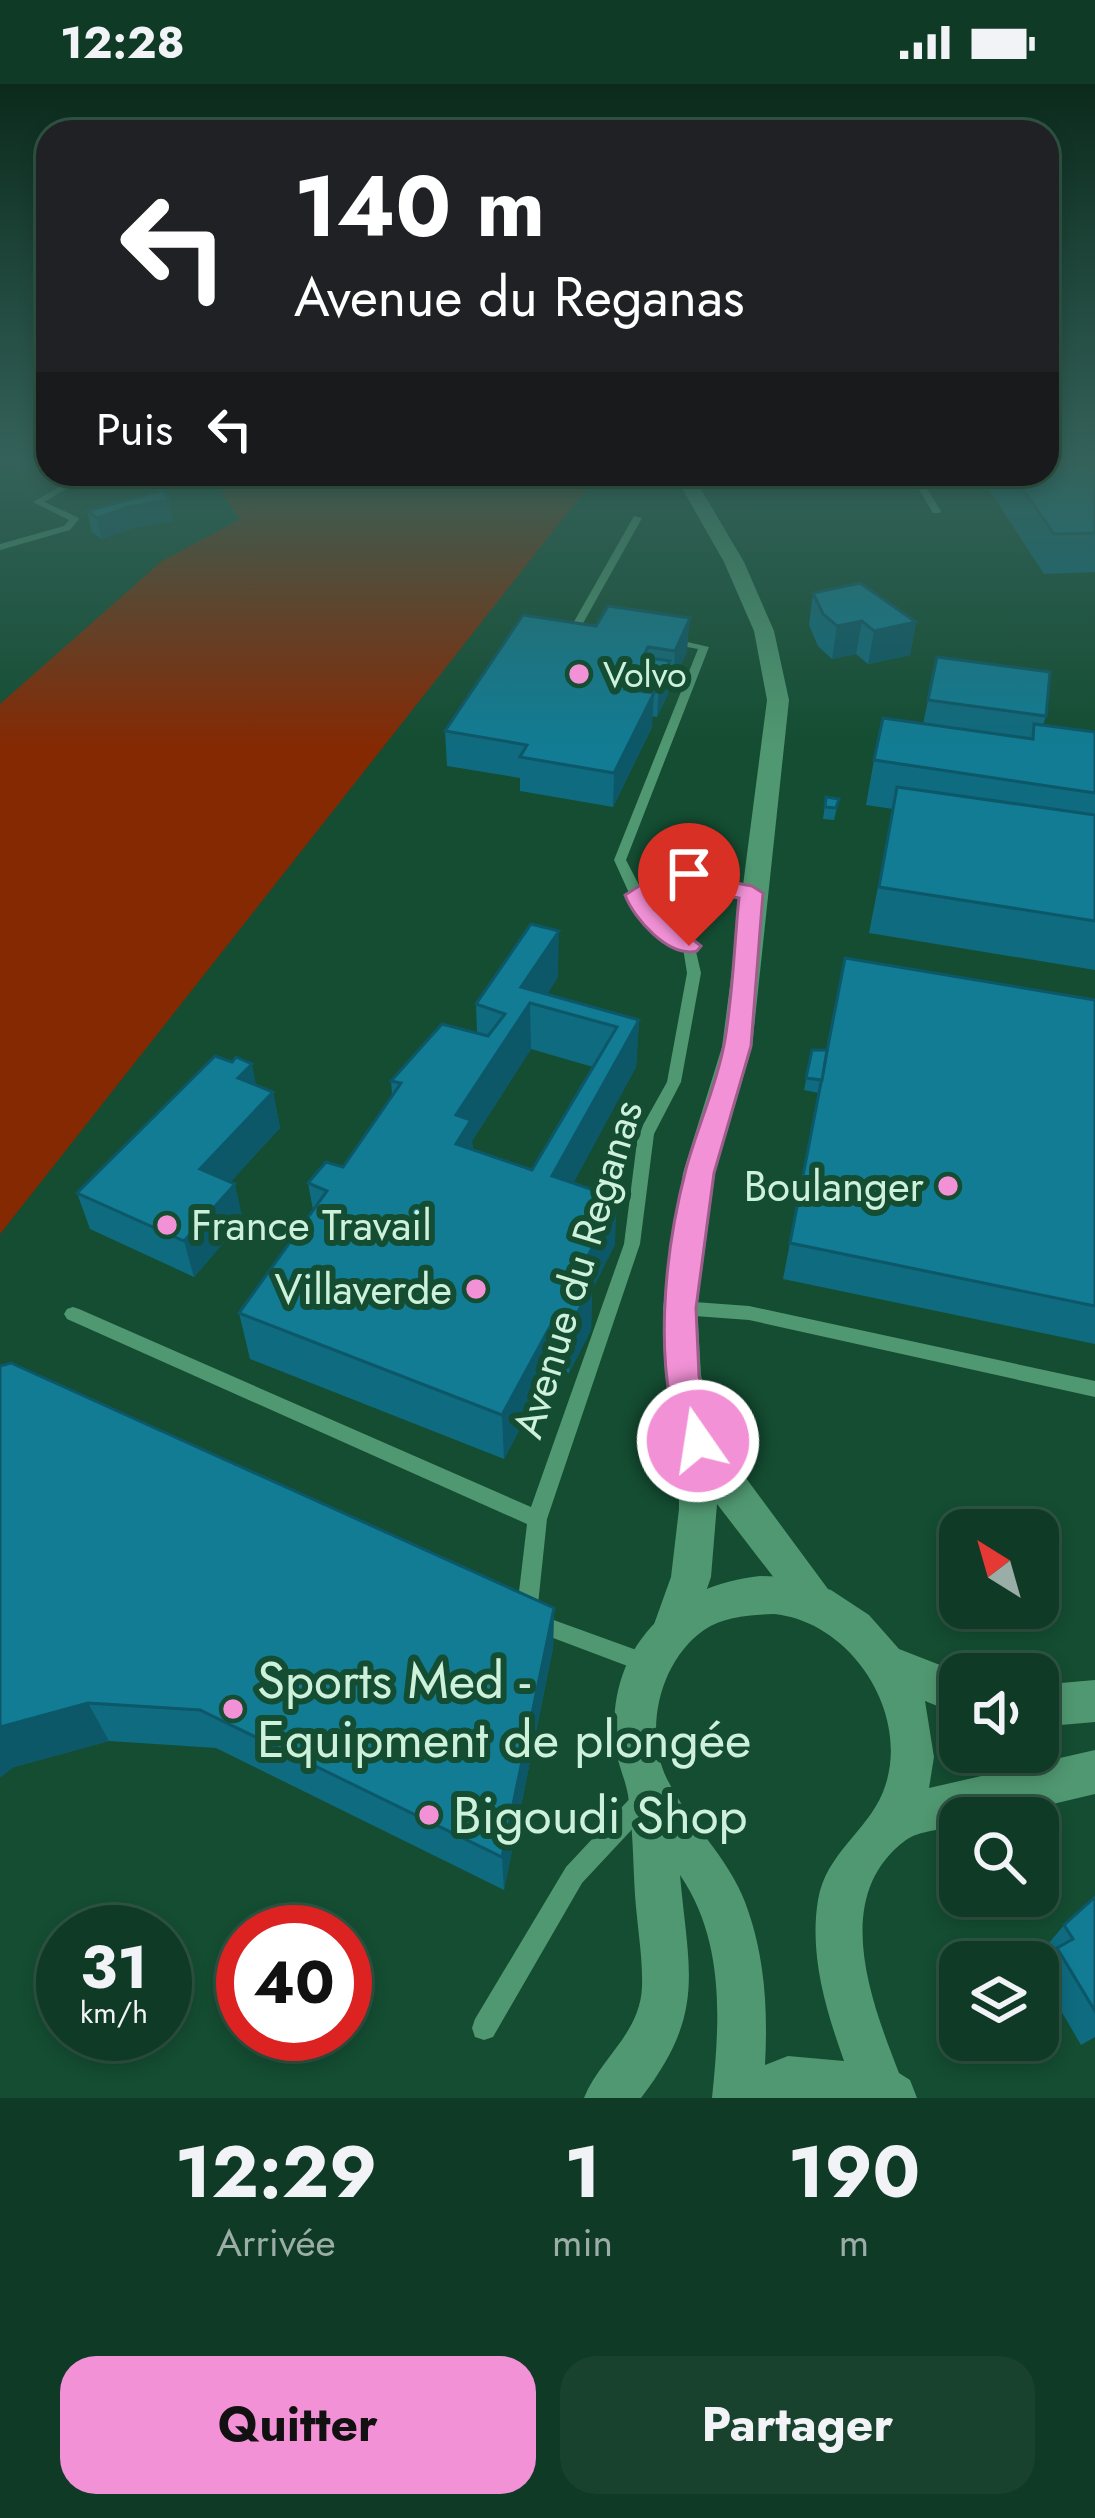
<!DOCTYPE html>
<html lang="fr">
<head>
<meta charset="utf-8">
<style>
  :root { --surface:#0f3a26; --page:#18412e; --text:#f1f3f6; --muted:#9bada7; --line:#2f5443; --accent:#f291d6 }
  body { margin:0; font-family:Jost,sans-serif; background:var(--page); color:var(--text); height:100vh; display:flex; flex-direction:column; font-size:45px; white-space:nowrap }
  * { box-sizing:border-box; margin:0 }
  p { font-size:39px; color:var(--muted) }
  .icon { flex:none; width:66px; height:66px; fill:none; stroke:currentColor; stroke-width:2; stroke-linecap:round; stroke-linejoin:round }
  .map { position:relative; height:2014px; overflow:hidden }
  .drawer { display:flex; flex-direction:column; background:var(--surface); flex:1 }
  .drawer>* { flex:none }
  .banner { position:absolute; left:36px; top:36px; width:1023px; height:366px; border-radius:36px; box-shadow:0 6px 18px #0003,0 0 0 3px var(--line); background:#202124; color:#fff; overflow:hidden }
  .needle { width:78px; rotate:323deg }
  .tools { position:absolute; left:939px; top:1425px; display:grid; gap:24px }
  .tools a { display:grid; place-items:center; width:120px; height:120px; border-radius:24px; background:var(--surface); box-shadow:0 6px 18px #0003,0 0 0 3px var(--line); font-size:60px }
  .speed { position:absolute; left:36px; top:1821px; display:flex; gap:24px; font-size:60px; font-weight:700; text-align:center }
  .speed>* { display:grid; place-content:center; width:156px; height:156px; border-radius:50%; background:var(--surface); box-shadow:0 6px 18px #0003,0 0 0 3px var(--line); line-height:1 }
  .speed small { font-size:30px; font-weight:400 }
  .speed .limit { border:18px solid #d22; background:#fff; color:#111 }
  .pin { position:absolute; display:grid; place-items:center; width:102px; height:102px; color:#fff; margin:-123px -51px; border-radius:50% 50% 50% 0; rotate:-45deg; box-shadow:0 0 12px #0007 }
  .pin .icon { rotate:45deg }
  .me { position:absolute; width:132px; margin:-66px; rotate:347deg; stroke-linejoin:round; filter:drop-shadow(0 0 9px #0008) }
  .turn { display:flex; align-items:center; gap:42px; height:252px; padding:0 60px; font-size:54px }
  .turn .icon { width:156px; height:156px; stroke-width:2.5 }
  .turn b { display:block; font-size:84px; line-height:102px }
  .then { display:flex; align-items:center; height:114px; padding:0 60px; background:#0003; gap:24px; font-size:45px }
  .eta { display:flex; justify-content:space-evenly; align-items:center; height:204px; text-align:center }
  .eta b { font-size:72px; font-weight:700; line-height:84px }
  .primary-button { display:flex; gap:24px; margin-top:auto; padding:24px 60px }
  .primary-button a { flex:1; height:138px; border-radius:36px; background:var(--accent); color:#111; font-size:48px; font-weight:700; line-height:138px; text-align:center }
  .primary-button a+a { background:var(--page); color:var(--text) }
  .status { display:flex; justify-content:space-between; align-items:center; height:84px; padding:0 60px; background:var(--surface); direction:ltr }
  .status svg { height:33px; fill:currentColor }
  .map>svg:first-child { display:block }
  .green { fill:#852903 }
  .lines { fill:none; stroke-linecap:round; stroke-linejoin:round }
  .service { fill:#509871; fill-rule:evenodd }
  .tertiary { fill:#509871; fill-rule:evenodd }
  .secondary { fill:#509871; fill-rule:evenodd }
  .wall { fill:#0f6b7f; fill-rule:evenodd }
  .shaded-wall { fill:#0c5768 }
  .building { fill:#117c94; stroke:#0c5768; stroke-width:3; fill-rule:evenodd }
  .route { fill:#f291d6; stroke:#9d5e8b; stroke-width:3 }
  .poi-dot { fill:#f291d6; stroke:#144d32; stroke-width:4.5 }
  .labels { text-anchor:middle; stroke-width:12; stroke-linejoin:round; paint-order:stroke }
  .far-poi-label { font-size:36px; fill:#cdf1db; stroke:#144d32; text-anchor:start }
  .poi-label { font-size:42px; fill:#cdf1db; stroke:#144d32; text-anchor:end }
  .street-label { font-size:42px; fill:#cdf1db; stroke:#144d32 }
  .near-poi-label { font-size:51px; fill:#cdf1db; stroke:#144d32; text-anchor:start }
</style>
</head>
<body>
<div class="status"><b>12:28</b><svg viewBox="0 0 49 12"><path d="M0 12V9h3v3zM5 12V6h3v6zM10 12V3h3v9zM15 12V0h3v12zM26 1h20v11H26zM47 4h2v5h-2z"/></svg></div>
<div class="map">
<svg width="1095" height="2014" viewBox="0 0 1095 2014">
  <rect width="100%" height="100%" fill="#144d32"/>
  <path class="green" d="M241,390h357l-598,760v-530l162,-143 78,-42 -19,-26z"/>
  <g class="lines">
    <g class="service">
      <path d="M81,390h10l-47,28 33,15 2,2 -9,11 -70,20v-6l64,-18 5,-6 -36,-18z"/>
      <path d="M910,390h8l23,37 -2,2h-6z"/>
      <path d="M634,432l8,2 -60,107 9,4 -5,3 -14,-3 -1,-2z"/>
      <path d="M670,554l39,9 -83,213 14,27 24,-14 88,16 6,4 -6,4 -86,-16 -22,15 6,14 44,33 7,30 -20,109 -27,52 -14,110 -93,275 -10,95 116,42 3,7 -3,7 -7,3 -114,-43 -2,-5 -4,2 -7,-3 -3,-7 11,-93 -460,-205 -3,-5 3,-5 6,-2 6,2 452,198 93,-263 14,-110 29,-52 20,-109 -4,-25 -44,-33 -25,-55 84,-211 -32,-6 -1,-2z"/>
      <path d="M681,1217l68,5 346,75v16l-346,-77 -68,-5 -6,-2 -3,-5 3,-5z"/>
      <path d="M644,1705l8,3 3,8 -3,8 -70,75 -89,154 -9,3 -9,-3 -3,-9 3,-9 91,-152 70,-75z"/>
    </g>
    <path class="tertiary" d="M674,390h18l52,88 30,69 15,69 -37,347 -37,126 -18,135 4,67 14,61 124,168 -6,14 -14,5 -14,-5 -88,-114 -6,73 -22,64 -15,6 -15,-6 -6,-14 18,-50 8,-68v-68l-14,-66 -2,-67 20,-135 39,-126 45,-347 -13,-69 -30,-69z"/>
    <g class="secondary">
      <path d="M760,1492l29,1 42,13 38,25 30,34 64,25 -3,41 -35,-14 9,56 -5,31 166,-38v44l-101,24h-34v8c-15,3 -42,5 -54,14 -76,56 -35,161 -7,233l11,7 7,18h-205c8,-77 13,-157 -32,-223 9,99 26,138 -39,223h-57c16,-40 56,-64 58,-111 1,-30 -5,-62 -7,-92 -2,-33 -2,-68 -7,-100 -3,-18 -12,-34 -13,-53 -8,-94 56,-157 145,-166zM774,1530c79,8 139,103 109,178 -17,41 -57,61 -65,108 -9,55 8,110 26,161l-56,-5 -23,9c3,-56 0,-110 -20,-163 -18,-47 -56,-79 -78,-123 -24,-49 -7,-118 37,-149 20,-14 47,-15 70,-16z"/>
      <path d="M1095,1596v42l-57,5v-42z"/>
    </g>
  </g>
  <g class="wall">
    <path d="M1095,381v107l-51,2 -65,-100h68z"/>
    <path d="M87,427l86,10 -40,7 -32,11 -9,-7z"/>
    <path d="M813,509l103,29 -6,33 -42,9 -12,-10 -24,5 -14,-13 -9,-21z"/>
    <path d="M523,531l164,36 -14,33 -4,-1 -1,11 -11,23 -5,-1v11l-39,80 -93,-16v-13l-73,-12 -2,-35z"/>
    <path d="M937,573l109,59 -3,9 52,7v238l-226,-37 24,-124 -27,-4 8,-45 49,-36z"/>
    <path d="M826,713l13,2 -5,21 -11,-1z"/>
    <path d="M845,874l250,42v344l-312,-65z"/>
    <path d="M558,893l-11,17 92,26 -3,47 -63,116 42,61 -23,46 -1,40 -22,43 -17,-5 -48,91 -254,-100 -11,-46 74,-103 -5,-27 35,-16 49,-72 -1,-14 86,-48 -1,-29zM531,965l62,18 -61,103 -59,-20 -1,-9z"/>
    <path d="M812,966h15l-8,43 -15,-3z"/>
    <path d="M256,1001l17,7 7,36 -50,54 13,38 -49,57 -104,-48 -13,-36z"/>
    <path d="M0,1282l554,242 -1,40 -49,242 -288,-142 -107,-7 -95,26z"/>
    <path d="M1095,1813v140l-14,8 -43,-74 11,-13 -5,-9 20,-24z"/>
  </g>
  <g class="shaded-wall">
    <path d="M169,416l4,21 -40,7 -32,11 -4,-21 31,-11z"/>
    <path d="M690,534l-3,33 -14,33 2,-33z"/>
    <path d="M862,537l-6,33 -24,5 5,-33z"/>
    <path d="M916,538l-6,33 -42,9 6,-33z"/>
    <path d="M670,577l-2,33 -11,23 2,-34z"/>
    <path d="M654,609l-2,34 -39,80 1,-34z"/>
    <path d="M559,847l-1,46 -18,29 -10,-3 1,46 -59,92 2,26 -15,23 -3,-75 65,-128z"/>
    <path d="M639,936l-3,47 -84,156v-47z"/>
    <path d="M252,980l7,36 -21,-22z"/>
    <path d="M273,1008l7,36 -71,78 -9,-37z"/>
    <path d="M235,1100l8,36 -49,57 -10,-36z"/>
    <path d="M617,1114l-2,46 -23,46 -1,40 -22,43 1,-45 7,-50z"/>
    <path d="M552,1239v45l-48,91 -2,-44z"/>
    <path d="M554,1524l-1,40 -49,242 -2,-33z"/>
    <path d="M88,1619l21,38 -95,26 -14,11v-51z"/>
  </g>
  <g class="building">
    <path d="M1047,381h48v68l-41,1 -42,-60h35z"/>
    <path d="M163,406l6,10 -41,7 -31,11 -10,-7z"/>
    <path d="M860,499l56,39 -42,9 -12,-10 -25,5 -14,-12 -10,-21z"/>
    <path d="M608,522l82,12 -15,33 -27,-4 -5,10 27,4 -11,22 -28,-4 -6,10 29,4 -40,80 -94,-16 7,-12 -82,-14 78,-116 73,11z"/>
    <path d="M937,573l113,15 -4,44 -118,-16z"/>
    <path d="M883,634l150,21 1,-15 61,8v61l-221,-33z"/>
    <path d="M897,703l198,28v106l-216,-34z"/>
    <path d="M826,713l13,2 -3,9 -11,-1z"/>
    <path d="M531,840l28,7 -38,56 118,33 -87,156 65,22 -40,80 15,6 -22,44 -18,-5 -50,92 -263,-102 88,-122 -19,-8 18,-21 17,5 58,-84 -10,-2 51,-57 46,12 17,-22 -29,-10zM530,919l87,24 -85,143 -76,-26 15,-24 -15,-5z"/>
    <path d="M845,874l250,42v306l-305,-63z"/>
    <path d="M812,966h15l-5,30 -16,-2z"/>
    <path d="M215,972l17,6 4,-5 16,7 -14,14 35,14 -73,77 35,15 -51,57 -107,-48z"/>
    <path d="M11,1279l543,245 -52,249 -302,-147 -112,-7 -88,24v-361z"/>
    <path d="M1095,1813v114l-38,-63 16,-9 -9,-14z"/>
  </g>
  <linearGradient id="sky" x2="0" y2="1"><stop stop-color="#0b2a1c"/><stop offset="0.57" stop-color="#34625a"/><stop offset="1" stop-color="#34625a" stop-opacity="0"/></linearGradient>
  <rect width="1095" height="663" fill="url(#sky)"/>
  <path class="route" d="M664,786l88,16 11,7 -12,153 -37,127 -18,135 3,68 16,65 -5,10 -12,5 -12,-5c-36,-77 -21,-202 0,-282 11,-41 30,-82 38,-124 9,-48 10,-99 15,-147l-71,-13 -18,12 4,12 47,37 -4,5c-28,7 -63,-32 -72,-56z"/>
  <g class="poi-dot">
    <circle cx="579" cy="590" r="12"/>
    <circle cx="948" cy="1102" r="12"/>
    <circle cx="167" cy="1141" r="12"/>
    <circle cx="476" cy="1205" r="12"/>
    <circle cx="233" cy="1625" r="12"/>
    <circle cx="429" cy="1731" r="12"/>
  </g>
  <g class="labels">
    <g class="far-poi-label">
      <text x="603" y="603">Volvo</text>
    </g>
    <g class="poi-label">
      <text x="924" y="1117">Boulanger</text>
      <text x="191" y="1156" text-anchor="start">France Travail</text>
      <text x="452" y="1220">Villaverde</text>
    </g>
    <g class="street-label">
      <text transform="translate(577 1185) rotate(-73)" y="15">Avenue du Reganas</text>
    </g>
    <g class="near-poi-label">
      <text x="257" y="1614">Sports Med -<tspan x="257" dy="59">Equipment de plongée</tspan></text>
      <text x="453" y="1749">Bigoudi Shop</text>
    </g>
  </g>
</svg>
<div class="tools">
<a><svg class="needle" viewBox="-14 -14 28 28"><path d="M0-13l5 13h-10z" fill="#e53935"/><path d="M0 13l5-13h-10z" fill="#9bada7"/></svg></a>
<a><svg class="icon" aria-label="sound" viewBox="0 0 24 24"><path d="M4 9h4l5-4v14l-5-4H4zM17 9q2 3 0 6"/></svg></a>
<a><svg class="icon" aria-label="search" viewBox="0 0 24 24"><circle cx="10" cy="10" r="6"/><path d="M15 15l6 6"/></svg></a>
<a><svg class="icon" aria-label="layers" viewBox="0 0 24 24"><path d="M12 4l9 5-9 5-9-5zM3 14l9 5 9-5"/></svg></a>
</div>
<div class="speed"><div>31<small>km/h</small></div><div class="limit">40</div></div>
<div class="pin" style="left:689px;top:862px;background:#d93025"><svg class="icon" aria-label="arrive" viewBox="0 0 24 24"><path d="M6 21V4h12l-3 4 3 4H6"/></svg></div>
<svg class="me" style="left:698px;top:1357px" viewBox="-20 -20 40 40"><circle r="17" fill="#f291d6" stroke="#fff" stroke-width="3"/><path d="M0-11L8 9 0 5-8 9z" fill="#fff"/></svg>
<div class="banner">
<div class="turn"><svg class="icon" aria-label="left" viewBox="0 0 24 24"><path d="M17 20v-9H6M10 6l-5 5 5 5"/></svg><div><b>140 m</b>Avenue du Reganas</div></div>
<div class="then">Puis<svg class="icon" aria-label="left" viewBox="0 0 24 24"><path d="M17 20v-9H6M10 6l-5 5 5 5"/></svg></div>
</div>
</div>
<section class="drawer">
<div class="eta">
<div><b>12:29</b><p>Arrivée</p></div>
<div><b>1</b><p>min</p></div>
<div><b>190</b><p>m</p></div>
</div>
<div class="primary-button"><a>Quitter</a><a>Partager</a></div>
</section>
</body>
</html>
